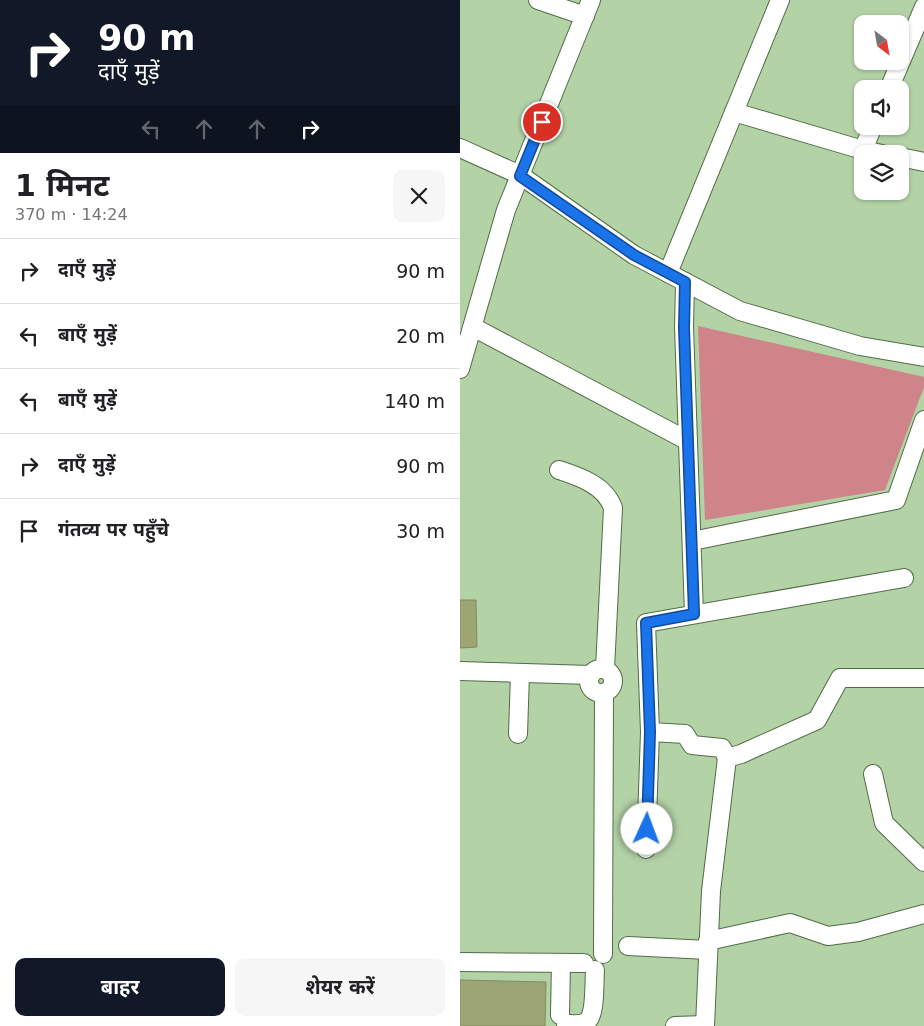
<!DOCTYPE html>
<html lang="hi">
<head>
<meta charset="utf-8">
<style>
  :root { --surface:#fff; --page:#f6f6f6; --text:#202124; --muted:#757577; --line:#e0e0e0; --accent:#111827 }
  body { margin:0; font-family:"DejaVu Sans","Noto Sans Devanagari",sans-serif; background:var(--page); color:var(--text); height:100vh; display:flex; flex-direction:column; font-size:19px; white-space:nowrap }
  * { box-sizing:border-box; margin:0 }
  p { font-size:16px; color:var(--muted) }
  .icon { flex:none; width:28px; height:28px; fill:none; stroke:currentColor; stroke-width:2; stroke-linecap:round; stroke-linejoin:round }
  .map { position:relative; flex:1; overflow:hidden }
  .details { display:flex; flex-direction:column; background:var(--surface); width:460px }
  .details>* { flex:none }
  .banner { background:#111827; color:#fff; overflow:hidden }
  .needle { width:32px; rotate:149deg }
  .tools { position:absolute; left:394px; top:15px; display:grid; gap:10px }
  .tools a { display:grid; place-items:center; width:55px; height:55px; border-radius:10px; background:var(--surface); box-shadow:0 1px 4px #0004; font-size:25px }
  .pin { position:absolute; display:grid; place-items:center; width:42px; height:42px; color:#fff; margin:-21px; border:2px solid #fff; border-radius:50%; box-shadow:0 1px 5px #0007 }
  .me { position:absolute; width:55px; margin:-28px; rotate:2deg; stroke-linejoin:round; filter:drop-shadow(0 0 4px #0008) }
  .turn { display:flex; align-items:center; gap:18px; height:105px; padding:0 15px; font-size:22px }
  .turn .icon { width:65px; height:65px; stroke-width:2.5 }
  .turn b { display:block; font-size:35px; line-height:42px }
  .lanes { display:flex; align-items:center; height:48px; padding:0 15px; background:#0003; justify-content:center; gap:25px; direction:ltr }
  .lanes .off { opacity:.35 }
  .round { display:grid; place-items:center; flex:none; width:52px; height:52px; border-radius:10px; background:var(--page) }
  .head { display:flex; align-items:center; justify-content:space-between; height:85px; padding:0 15px }
  h1 { font-size:30px; font-weight:700; line-height:38px }
  .cta { display:flex; gap:10px; margin-top:auto; padding:10px 15px }
  .cta a { flex:1; height:58px; border-radius:10px; background:var(--accent); color:#fff; font-size:20px; font-weight:700; line-height:58px; text-align:center }
  .cta a+a { background:var(--page); color:var(--text) }
  ul { padding:0; list-style:none }
  li { display:flex; align-items:center; gap:15px; height:65px; padding:0 15px; border-top:1px solid var(--line) }
  li div { flex:1 }
  li b { display:block; font-size:19px }
  li em { font-style:normal }
  main { display:flex; flex:1; min-height:0 }
  .map>svg:first-child { display:block }
  .green { fill:#ce8488 }
  .building { fill:#9da574; stroke:#848c5c }
  .lines { fill:none; stroke-linecap:round; stroke-linejoin:round }
  .minor-casing { stroke:#516d45; stroke-width:20 }
  .minor { stroke:#fff; stroke-width:18 }
  .route-casing { stroke:#114b97; stroke-width:12 }
  .route { stroke:#1a73e8; stroke-width:9 }
</style>
</head>
<body>
<main>
<section class="details">
<div class="banner">
<div class="turn"><svg class="icon" aria-label="right" viewBox="0 0 24 24"><path d="M7 20v-9h11M14 6l5 5-5 5"/></svg><div><b>90 m</b>दाएँ मुड़ें</div></div>
<div class="lanes"><svg class="icon off" aria-label="left" viewBox="0 0 24 24"><path d="M17 20v-9H6M10 6l-5 5 5 5"/></svg><svg class="icon off" aria-label="ahead" viewBox="0 0 24 24"><path d="M12 20V5M6 11l6-6 6 6"/></svg><svg class="icon off" aria-label="ahead" viewBox="0 0 24 24"><path d="M12 20V5M6 11l6-6 6 6"/></svg><svg class="icon" aria-label="right" viewBox="0 0 24 24"><path d="M7 20v-9h11M14 6l5 5-5 5"/></svg></div>
</div>
<div class="head"><div><h1>1 मिनट</h1><p>370 m · 14:24</p></div><a class="round"><svg class="icon" aria-label="close" viewBox="0 0 24 24"><path d="M6 6l12 12M18 6L6 18"/></svg></a></div>
<ul>
<li><svg class="icon" aria-label="right" viewBox="0 0 24 24"><path d="M7 20v-9h11M14 6l5 5-5 5"/></svg><div><b>दाएँ मुड़ें</b></div><em>90 m</em></li>
<li><svg class="icon" aria-label="left" viewBox="0 0 24 24"><path d="M17 20v-9H6M10 6l-5 5 5 5"/></svg><div><b>बाएँ मुड़ें</b></div><em>20 m</em></li>
<li><svg class="icon" aria-label="left" viewBox="0 0 24 24"><path d="M17 20v-9H6M10 6l-5 5 5 5"/></svg><div><b>बाएँ मुड़ें</b></div><em>140 m</em></li>
<li><svg class="icon" aria-label="right" viewBox="0 0 24 24"><path d="M7 20v-9h11M14 6l5 5-5 5"/></svg><div><b>दाएँ मुड़ें</b></div><em>90 m</em></li>
<li><svg class="icon" aria-label="arrive" viewBox="0 0 24 24"><path d="M6 21V4h12l-3 4 3 4H6"/></svg><div><b>गंतव्य पर पहुँचे</b></div><em>30 m</em></li>
</ul>
<div class="cta"><a>बाहर</a><a>शेयर करें</a></div>
</section>
<div class="map">
<svg width="464" height="1026" viewBox="0 0 464 1026">
  <rect width="100%" height="100%" fill="#b3d2a6"/>
  <path class="green" d="M238,326l226,51v10l-39,103 -180,30z"/>
  <g class="building">
    <path d="M0,600h16l1,47 -17,1z"/>
    <path d="M0,980l86,2 -1,44h-85z"/>
  </g>
  <g class="lines">
    <g class="minor-casing">
      <g id="minor">
        <path d="M78,0l47,16"/>
        <path d="M429,89l35,-82"/>
        <path d="M274,112l129,38 19,4"/>
        <path d="M0,148l60,27 114,80 106,56 120,35 64,11"/>
        <path d="M403,150l10,-24"/>
        <path d="M440,157l24,5"/>
        <path d="M208,273l112,-273"/>
        <path d="M225,282l-1,45 10,287"/>
        <path d="M13,327l215,114"/>
        <path d="M0,369l46,-159 85,-210"/>
        <path d="M99,470c21,7 46,15 54,38l-8,161"/>
        <path d="M232,541l204,-41 28,-80"/>
        <circle cx="141" cy="681" r="12"/>
        <path d="M0,671l131,4"/>
        <path d="M58,734l2,-61"/>
        <path d="M267,758l14,-4 76,-34 23,-42h84"/>
        <path d="M413,774l11,49 40,39"/>
        <path d="M186,849l4,-117"/>
        <path d="M248,941l82,-18 38,13 30,-4 66,-18"/>
        <path d="M168,946l80,4"/>
        <path d="M143,954l1,-261"/>
        <path d="M0,962l124,1"/>
        <path d="M100,1015l1,-52"/>
        <path d="M106,1024c6,0 15,1 20,-2 10,-4 8,-41 9,-52"/>
        <path d="M215,1026l30,-1"/>
        <path d="M245,1026l6,-135 16,-133 -5,-10 -30,-3 -7,-11 -35,-2 -4,-109 258,-45"/>
      </g>
    </g>
    <use href="#minor" class="minor"/>
  </g>
  <g class="lines">
    <g class="route-casing">
      <path id="route" d="M82,122l-22,54 114,79 51,27 -1,46 10,286 -48,9 4,109 -3,97"/>
    </g>
    <use href="#route" class="route"/>
  </g>
</svg>
<div class="tools">
<a><svg class="needle" viewBox="-14 -14 28 28"><path d="M0-13l5 13h-10z" fill="#e53935"/><path d="M0 13l5-13h-10z" fill="#757577"/></svg></a>
<a><svg class="icon" aria-label="sound" viewBox="0 0 24 24"><path d="M4 9h4l5-4v14l-5-4H4zM17 9q2 3 0 6"/></svg></a>
<a><svg class="icon" aria-label="layers" viewBox="0 0 24 24"><path d="M12 4l9 5-9 5-9-5zM3 14l9 5 9-5"/></svg></a>
</div>
<div class="pin" style="left:82px;top:122px;background:#d93025"><svg class="icon" aria-label="arrive" viewBox="0 0 24 24"><path d="M6 21V4h12l-3 4 3 4H6"/></svg></div>
<svg class="me" style="left:187px;top:829px" viewBox="-20 -20 40 40"><circle r="19" fill="#fff"/><path d="M0-13L10 11 0 6-10 11z" fill="#1a73e8"/></svg>
</div>
</main>
</body>
</html>
